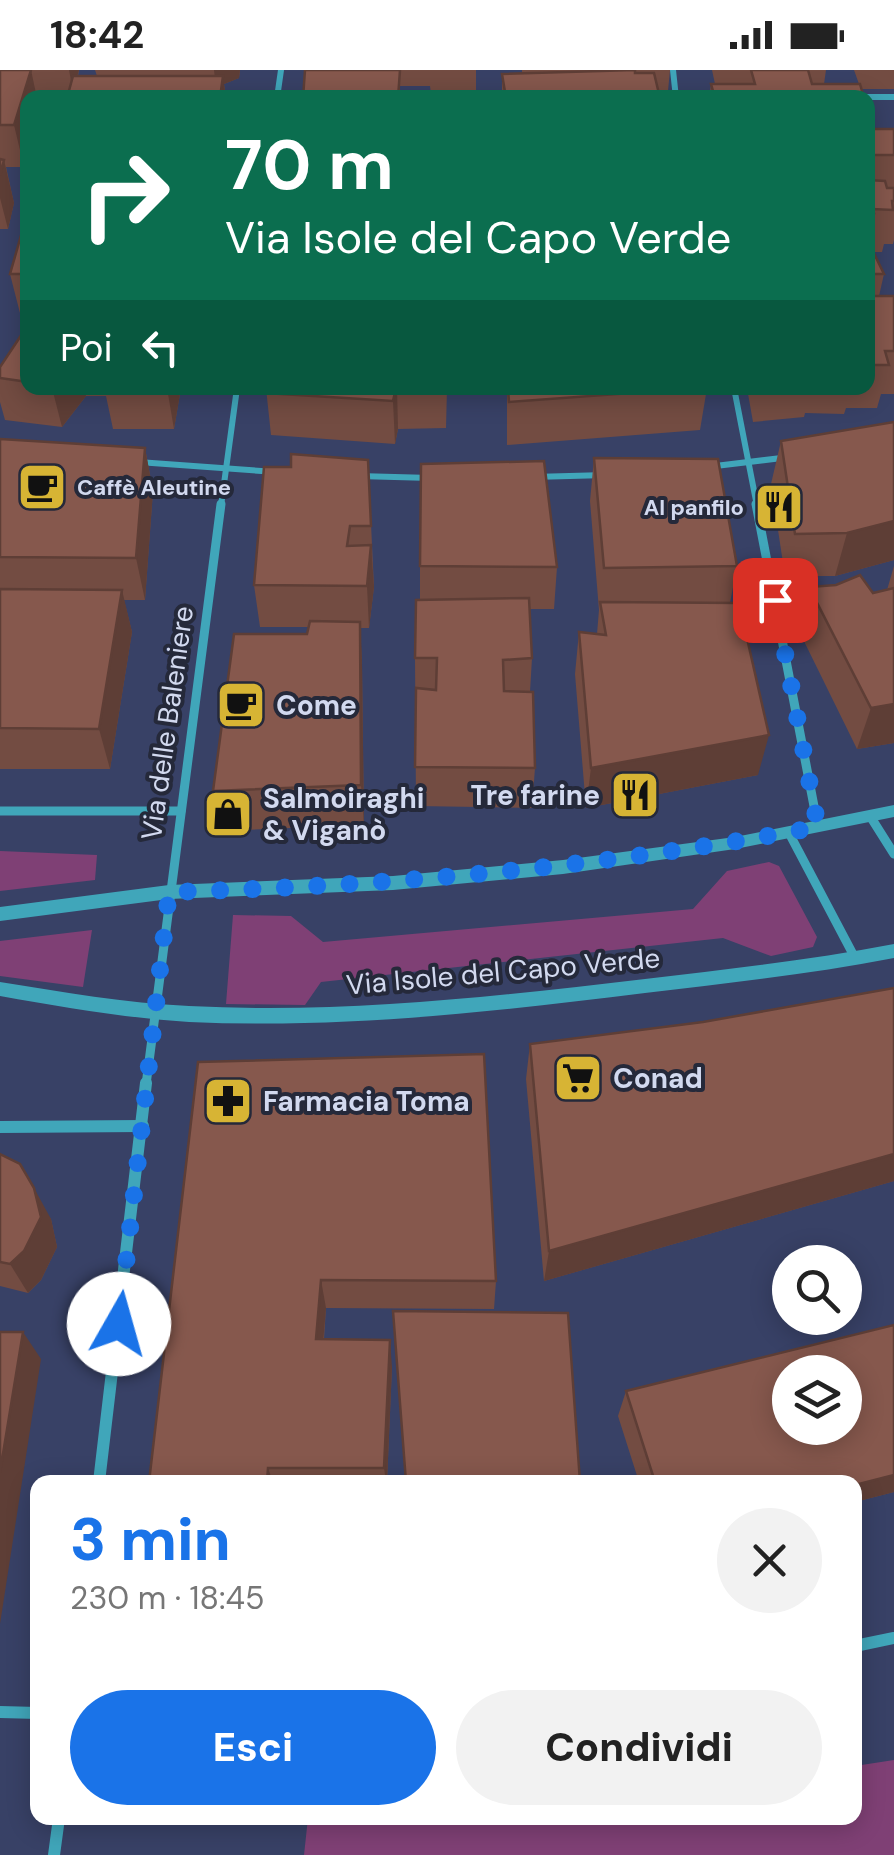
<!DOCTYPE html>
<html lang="it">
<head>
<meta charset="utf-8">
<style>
  :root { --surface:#fff; --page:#f2f2f2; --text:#222; --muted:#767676; --accent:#1a73e8 }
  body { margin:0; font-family:"DM Sans",sans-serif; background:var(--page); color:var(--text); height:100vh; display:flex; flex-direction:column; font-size:38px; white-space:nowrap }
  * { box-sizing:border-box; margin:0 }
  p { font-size:32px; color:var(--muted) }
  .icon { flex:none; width:55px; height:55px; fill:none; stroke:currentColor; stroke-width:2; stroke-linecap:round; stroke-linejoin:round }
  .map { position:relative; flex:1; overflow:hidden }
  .side { position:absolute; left:30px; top:1405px; width:832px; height:350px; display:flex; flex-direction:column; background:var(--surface); border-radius:20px; box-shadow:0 5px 25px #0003 }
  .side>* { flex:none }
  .guide { position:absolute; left:20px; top:20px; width:855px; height:305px; border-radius:20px; box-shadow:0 5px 25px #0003; background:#0b6e4f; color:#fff; overflow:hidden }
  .tools { position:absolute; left:772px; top:1175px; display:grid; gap:20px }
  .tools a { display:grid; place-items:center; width:90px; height:90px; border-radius:50%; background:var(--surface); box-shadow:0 5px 25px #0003; font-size:50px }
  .pin { position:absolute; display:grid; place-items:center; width:85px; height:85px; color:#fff; margin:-42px; border-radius:20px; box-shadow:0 5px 15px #0006 }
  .me { position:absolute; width:110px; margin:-55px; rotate:7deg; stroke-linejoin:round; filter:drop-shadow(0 0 8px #0008) }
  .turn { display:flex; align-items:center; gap:35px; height:210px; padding:0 40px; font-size:45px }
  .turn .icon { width:130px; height:130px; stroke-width:2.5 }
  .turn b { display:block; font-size:70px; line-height:85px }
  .then { display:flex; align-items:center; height:95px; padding:0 40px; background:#0003; gap:20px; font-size:38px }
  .round { display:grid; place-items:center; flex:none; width:105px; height:105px; border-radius:52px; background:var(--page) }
  .overview { display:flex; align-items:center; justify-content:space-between; height:170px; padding:0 40px }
  h1 { font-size:60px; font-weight:800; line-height:75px; color:var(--accent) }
  .primary-button { display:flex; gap:20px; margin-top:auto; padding:20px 40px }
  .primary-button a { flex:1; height:115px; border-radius:60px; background:var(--accent); color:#fff; font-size:40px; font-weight:800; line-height:115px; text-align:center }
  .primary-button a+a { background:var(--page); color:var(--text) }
  .status { display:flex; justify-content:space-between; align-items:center; height:70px; padding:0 50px; background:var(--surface); direction:ltr }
  .status svg { height:28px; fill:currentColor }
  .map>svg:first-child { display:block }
  .green { fill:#7f4075 }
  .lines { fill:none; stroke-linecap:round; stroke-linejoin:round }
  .minor-far2 { stroke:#40a6ba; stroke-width:6 }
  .minor-far1 { stroke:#40a6ba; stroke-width:9 }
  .minor { stroke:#40a6ba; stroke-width:12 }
  .tertiary { fill:#40a6ba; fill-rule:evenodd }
  .wall { fill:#734c42 }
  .shaded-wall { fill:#5e3e36 }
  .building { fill:#86584d; stroke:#5e3e36; stroke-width:2.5; fill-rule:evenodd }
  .route { stroke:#1a73e8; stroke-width:18; stroke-dasharray:0 32.4 }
  .labels { text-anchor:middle; stroke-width:8; stroke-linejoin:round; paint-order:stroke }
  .far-poi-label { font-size:22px; font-weight:bold; fill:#d2d9ef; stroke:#25293a; text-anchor:start }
  .poi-label { font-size:28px; font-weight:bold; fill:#d2d9ef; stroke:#25293a; text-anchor:start }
  .street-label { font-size:28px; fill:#d2d9ef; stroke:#25293a }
</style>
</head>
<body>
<div class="status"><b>18:42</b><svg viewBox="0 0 49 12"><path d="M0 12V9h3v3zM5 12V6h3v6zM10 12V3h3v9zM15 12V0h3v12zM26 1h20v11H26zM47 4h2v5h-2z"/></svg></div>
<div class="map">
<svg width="894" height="1785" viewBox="0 0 894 1785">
  <rect width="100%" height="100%" fill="#384166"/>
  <g class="green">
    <path d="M0,781l97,4 -2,25 -95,11z"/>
    <path d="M769,792l10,4 38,71 -4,10 -42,9 -48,-18 -402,44 -16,23 -79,-1 7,-89 58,1 32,26 370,-33 34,-38z"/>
    <path d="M92,860l-9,57 -83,-11v-35z"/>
    <path d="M894,1690v95h-590l4,-37h547v-52z"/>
  </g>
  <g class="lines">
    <g class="minor-far2">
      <path d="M673,0l3,28"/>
      <path d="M851,27h43"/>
      <path d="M277,28l4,-28"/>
      <path d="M734,318l23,118"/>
      <path d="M138,392l138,10"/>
      <path d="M707,397l83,-10"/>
      <path d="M358,406l73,2"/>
      <path d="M533,407l73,-2"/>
      <path d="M221,436l16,-118"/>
    </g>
    <g class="minor-far1">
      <path d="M756,434l62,323"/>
      <path d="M0,741h181"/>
      <path d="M870,746l24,38"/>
      <path d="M789,763l66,125"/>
      <path d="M146,1015l75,-581"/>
    </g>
    <g class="minor">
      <path d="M0,1057l143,-1"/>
      <path d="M99,1412l47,-399"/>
      <path d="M855,1576l39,-8"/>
      <path d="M0,1642l38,1"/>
      <path d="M54,1785l5,-37"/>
    </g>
    <g class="tertiary">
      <path d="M894,735v12l-159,32 -172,25 -170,16 -224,9 -169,22v-14l169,-22 224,-9 170,-16 172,-23z"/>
      <path d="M894,874v14c-82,16 -166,25 -249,35 -152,19 -303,36 -456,29 -64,-4 -126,-15 -189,-26v-14c63,10 125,21 189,24 153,8 304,-9 456,-27 83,-10 166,-19 249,-35z"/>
    </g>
  </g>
  <g class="wall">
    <path d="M0,0h79l-1,6h19l-2,-6h145l-1,8 -15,6 2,14h-159l2,-7h-34l2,7h-9v58l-4,11h-18l8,36 -6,26h-8z"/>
    <path d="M305,0h171v23l-45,1 -1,-8h-30v12h-97z"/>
    <path d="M522,0h148l-2,21h-9l1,7h-158v-24l20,-1z"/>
    <path d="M712,0h114l-2,14h35l-5,-14h40v19h-33l3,9h-155l2,-14h4z"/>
    <path d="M868,59h26v111l-1,4h-9l-2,8h-9l11,22 -5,22h15v98h-13l-4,14h-31l-2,6 -39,-1 -1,4 -51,5 -6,-34h121z"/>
    <path d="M28,148v99h-7l-11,-43z"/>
    <path d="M28,255v63h153l-7,41h-61l-7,-33h-20l-24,31 -57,-7 -5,-18v-35z"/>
    <path d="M266,318h181l-1,40 -48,1 -3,15 -124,-9z"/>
    <path d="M507,318h200l-7,42 -193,15z"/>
    <path d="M894,352v138l-59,16h-50l-14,-92 10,-43z"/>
    <path d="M0,369l145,9 8,43 -8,109h-21l8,32 -22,137h-110z"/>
    <path d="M594,388l143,108 -7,37 28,172 -172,33 -11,-134 4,-42 18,2 2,-24 -9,-109z"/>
    <path d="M368,390l6,127 -5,41h-9l2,36 2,161 -143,6 -8,-40 94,-157 2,-7h-49l-6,-42 37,-118z"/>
    <path d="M420,496l137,1 -3,42h-25l3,49 -2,34 5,76 -3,40 -116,-2 -1,-148 5,-58z"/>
    <path d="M894,496v177l-37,6 -59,-120 11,-42 64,6 14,-3z"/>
    <path d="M894,918v193l-350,100 -18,-202 4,-35 173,-22z"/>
    <path d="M198,992l298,219 -2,28 -168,-1 -2,31 68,28 -5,115h-238z"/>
    <path d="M0,1084l51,65 6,28 -16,33 -13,13 -28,-7z"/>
    <path d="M626,1321l268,101 -39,10v-20h-216l-21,-66z"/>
  </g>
  <g class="shaded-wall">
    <path d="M31,0l6,28h-9v58l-4,11 -10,-42z"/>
    <path d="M69,0h10l-6,21z"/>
    <path d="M214,0h26l-1,8 -15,6 2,14h-6l-4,-10z"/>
    <path d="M0,88l2,9 2,-7 10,43 -6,26 -8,-31z"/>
    <path d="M52,318h32l2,8 -24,31z"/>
    <path d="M167,318h14l-7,41z"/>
    <path d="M397,318l1,41 -3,15 -2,-43z"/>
    <path d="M145,378l8,43 -8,109 -9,-42z"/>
    <path d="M894,451v39l-59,16 12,-43z"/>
    <path d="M371,475l3,42 -5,41 -2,-42z"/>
    <path d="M122,520l10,42 -22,137 -11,-40z"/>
    <path d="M360,552l2,42 2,161 -3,-40z"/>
    <path d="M894,634v39l-37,6 14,-41z"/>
    <path d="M769,665l-11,40 -172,33 5,-40z"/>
    <path d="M894,1084v27l-350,100 5,-30z"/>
    <path d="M34,1118l17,31 6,28 -16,33 -13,13 -18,-29z"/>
    <path d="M321,1210l5,28 -5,58 -5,-27z"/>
    <path d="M23,1262l18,27 -41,265v-152z"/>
    <path d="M390,1270l2,27 -5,115h-1l-2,-14z"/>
    <path d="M268,1398l5,14h-6z"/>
    <path d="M894,1405v17l-39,10v-17z"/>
  </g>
  <g class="building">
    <path d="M0,0h31l-17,55h-14z"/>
    <path d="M305,0h95l-2,28h-95z"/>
    <path d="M635,0v3h19l6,25h-154l-4,-24z"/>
    <path d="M751,0h57l4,14h48l4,14h-57l-2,-5h-37l1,5h-54l-4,-14h44z"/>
    <path d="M73,6h150l-3,22h-153z"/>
    <rect x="868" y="59" width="26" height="26"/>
    <path d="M0,89l4,1 -4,15z"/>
    <path d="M868,110l17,1 2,7h7v13h-2l1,9 -20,-1 1,4h-6z"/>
    <path d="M26,148h2v56h-18z"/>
    <path d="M868,171l16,33h-16z"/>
    <path d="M868,226h26v55h-9l4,14h-21z"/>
    <path d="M28,255v57l-28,-4v-11z"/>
    <path d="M266,318h130l-3,13 -127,-8z"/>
    <path d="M508,318h191l-190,14z"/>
    <path d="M894,352v99l-47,12 -52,1 -14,-93z"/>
    <path d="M0,369l145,9 -9,110 -136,-1z"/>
    <path d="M291,384l77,6 3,66h-21l-3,20 24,-1 -4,41 -113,-1 10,-118h27z"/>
    <path d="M594,388l124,1 19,107 -133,2z"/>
    <path d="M544,391l13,106 -137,-1 1,-102z"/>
    <path d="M860,505l13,18 21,-5v116l-23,4 -62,-121 27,-2z"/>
    <path d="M0,519l122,1 -23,139 -99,-1z"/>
    <path d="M529,528l3,60 -29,2 1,31 29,1 2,76 -120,-1 1,-79 20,2 1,-32h-22l1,-58z"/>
    <path d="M600,532l139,1 30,132 -178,33 -12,-136 27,3z"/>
    <path d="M310,551l50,1 1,163 -148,6 21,-157h73z"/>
    <path d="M894,918v166l-345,97 -19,-207 173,-22z"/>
    <path d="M484,984l12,227 -175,-1 -5,59 74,1 -6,128h-116l-1,14h-118l49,-420z"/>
    <path d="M0,1084l20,10 14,24 7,29 -17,34 -14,13 -10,-2z"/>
    <path d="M393,1241l175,2 12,169h-174z"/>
    <path d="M894,1255v150l-39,10v-3h-200l-29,-91zM790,1302h55v56h-55z"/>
    <path d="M0,1262h23l-23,140z"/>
  </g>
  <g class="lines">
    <path class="route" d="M119,1254l50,-432c219,-6 434,-25 649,-65l-43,-227"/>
  </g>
  <defs>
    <g id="cafe-square" transform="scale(2.5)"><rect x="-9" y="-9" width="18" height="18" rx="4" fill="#d7b434" stroke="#25293a"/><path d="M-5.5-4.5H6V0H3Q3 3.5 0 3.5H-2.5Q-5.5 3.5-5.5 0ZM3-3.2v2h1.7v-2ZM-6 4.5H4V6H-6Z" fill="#111"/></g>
    <g id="restaurant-square" transform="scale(2.5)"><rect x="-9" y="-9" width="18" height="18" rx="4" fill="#d7b434" stroke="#25293a"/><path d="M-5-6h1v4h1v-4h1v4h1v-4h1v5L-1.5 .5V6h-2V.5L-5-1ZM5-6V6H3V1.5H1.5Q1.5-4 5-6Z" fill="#111"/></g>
    <g id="shop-square" transform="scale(2.5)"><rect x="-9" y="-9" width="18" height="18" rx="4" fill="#d7b434" stroke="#25293a"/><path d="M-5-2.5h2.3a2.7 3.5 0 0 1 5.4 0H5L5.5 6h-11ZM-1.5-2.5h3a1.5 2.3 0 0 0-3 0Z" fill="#111"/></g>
    <g id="supermarket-square" transform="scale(2.5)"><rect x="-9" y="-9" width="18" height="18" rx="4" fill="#d7b434" stroke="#25293a"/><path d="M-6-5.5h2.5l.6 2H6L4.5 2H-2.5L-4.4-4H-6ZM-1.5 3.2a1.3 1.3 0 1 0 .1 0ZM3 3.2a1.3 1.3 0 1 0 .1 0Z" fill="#111"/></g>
    <g id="pharmacy-square" transform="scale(2.5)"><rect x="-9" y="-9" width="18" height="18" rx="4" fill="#d7b434" stroke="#25293a"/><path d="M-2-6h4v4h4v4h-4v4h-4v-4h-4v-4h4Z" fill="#111"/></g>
  </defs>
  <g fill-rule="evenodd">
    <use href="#cafe-square" x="42" y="417"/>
    <use href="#restaurant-square" x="779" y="437"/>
    <use href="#cafe-square" x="241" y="635"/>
    <use href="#restaurant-square" x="635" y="725"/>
    <use href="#shop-square" x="228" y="744"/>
    <use href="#supermarket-square" x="578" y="1008"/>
    <use href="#pharmacy-square" x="228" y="1031"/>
  </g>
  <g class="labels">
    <g class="far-poi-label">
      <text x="77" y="425">Caffè Aleutine</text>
      <text x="744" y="445" text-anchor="end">Al panfilo</text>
    </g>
    <g class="poi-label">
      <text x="276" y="645">Come</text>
      <text x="600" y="735" text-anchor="end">Tre farine</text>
      <text x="263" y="738">Salmoiraghi<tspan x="263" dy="32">&amp; Viganò</tspan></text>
      <text x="613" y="1018">Conad</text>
      <text x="263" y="1041">Farmacia Toma</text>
    </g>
    <g class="street-label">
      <text transform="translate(167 653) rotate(-82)" y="10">Via delle Baleniere</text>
      <text transform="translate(503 901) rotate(-5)" y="10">Via Isole del Capo Verde</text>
    </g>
  </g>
</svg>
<div class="tools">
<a><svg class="icon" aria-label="search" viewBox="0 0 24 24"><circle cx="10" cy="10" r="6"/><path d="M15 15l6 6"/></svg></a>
<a><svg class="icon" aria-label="layers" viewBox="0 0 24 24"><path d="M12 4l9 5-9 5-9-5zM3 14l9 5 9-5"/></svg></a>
</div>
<div class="pin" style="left:775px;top:530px;background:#d93025"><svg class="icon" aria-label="arrive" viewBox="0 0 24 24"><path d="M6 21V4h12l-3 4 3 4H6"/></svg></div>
<svg class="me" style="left:119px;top:1254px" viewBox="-20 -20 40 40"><circle r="19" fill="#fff"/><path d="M0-13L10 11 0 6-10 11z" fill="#1a73e8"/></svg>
<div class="guide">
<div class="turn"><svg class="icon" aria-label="right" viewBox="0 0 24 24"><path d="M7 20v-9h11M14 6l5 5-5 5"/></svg><div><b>70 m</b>Via Isole del Capo Verde</div></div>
<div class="then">Poi<svg class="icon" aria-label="left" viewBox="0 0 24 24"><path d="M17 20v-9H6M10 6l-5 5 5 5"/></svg></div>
</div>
<section class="side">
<div class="overview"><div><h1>3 min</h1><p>230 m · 18:45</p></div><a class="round"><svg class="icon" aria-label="close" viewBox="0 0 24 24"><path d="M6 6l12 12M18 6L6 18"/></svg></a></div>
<div class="primary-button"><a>Esci</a><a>Condividi</a></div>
</section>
</div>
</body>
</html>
